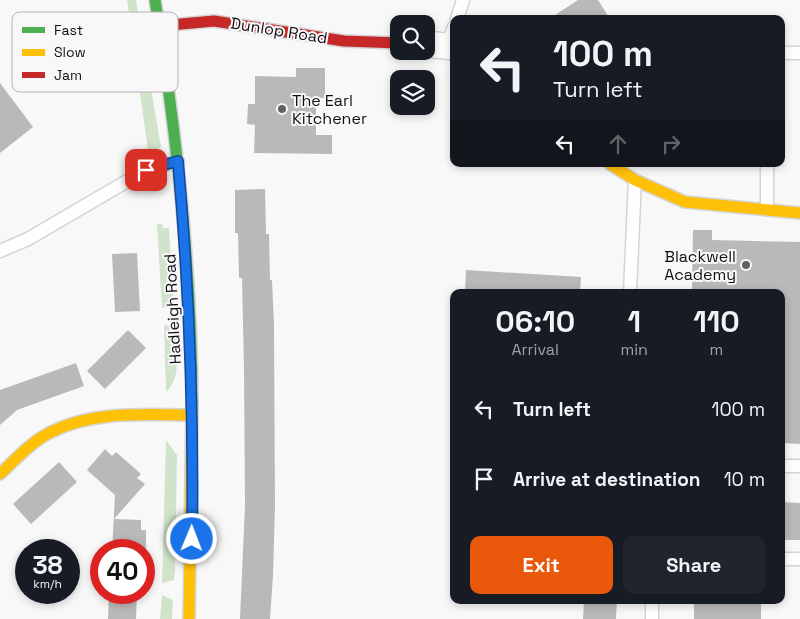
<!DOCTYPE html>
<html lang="en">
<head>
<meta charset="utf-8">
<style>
  :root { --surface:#171b24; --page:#20242c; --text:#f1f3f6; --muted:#9ea1a6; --accent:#ea580c }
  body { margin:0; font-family:"Space Grotesk",sans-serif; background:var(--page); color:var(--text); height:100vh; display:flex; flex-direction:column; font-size:19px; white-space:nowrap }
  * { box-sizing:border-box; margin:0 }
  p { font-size:16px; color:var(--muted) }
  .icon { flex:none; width:28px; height:28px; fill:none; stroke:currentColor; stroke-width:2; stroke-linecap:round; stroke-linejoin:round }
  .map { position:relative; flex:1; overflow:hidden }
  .details { position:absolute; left:450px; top:289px; width:335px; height:315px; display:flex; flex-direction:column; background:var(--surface); border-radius:10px; box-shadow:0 2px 8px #0003 }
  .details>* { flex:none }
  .hud { position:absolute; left:450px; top:15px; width:335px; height:152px; border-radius:10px; box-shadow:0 2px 8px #0003; background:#171b24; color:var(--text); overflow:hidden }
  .buttons { position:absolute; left:390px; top:15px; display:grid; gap:10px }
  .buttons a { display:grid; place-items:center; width:45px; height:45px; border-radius:10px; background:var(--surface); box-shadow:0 2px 8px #0003; font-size:25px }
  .speed { position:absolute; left:15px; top:539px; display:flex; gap:10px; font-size:25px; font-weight:700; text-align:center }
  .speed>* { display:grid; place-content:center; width:65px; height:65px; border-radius:50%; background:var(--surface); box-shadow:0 2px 8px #0003; line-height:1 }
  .speed small { font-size:12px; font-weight:400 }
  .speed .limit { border:8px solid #d22; background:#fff; color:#111 }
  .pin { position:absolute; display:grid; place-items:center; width:42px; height:42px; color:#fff; margin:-21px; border-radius:10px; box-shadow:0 2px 8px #0006 }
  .me { position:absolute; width:55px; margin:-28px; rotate:1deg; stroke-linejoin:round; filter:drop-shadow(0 0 4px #0008) }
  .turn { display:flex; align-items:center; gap:18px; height:105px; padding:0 20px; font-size:22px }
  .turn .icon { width:65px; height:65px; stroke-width:2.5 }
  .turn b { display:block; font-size:35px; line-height:42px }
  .lanes { display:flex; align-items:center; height:48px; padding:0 20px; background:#0003; justify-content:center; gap:25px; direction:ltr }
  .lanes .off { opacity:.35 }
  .eta { display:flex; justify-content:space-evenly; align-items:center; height:85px; text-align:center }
  .eta b { font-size:30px; font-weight:600; line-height:35px }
  .cta { display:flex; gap:10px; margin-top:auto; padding:10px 20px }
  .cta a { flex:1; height:58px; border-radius:10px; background:var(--accent); color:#fff; font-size:20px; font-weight:600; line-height:58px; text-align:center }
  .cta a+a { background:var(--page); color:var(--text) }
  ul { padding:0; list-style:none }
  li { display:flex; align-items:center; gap:15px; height:70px; padding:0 20px }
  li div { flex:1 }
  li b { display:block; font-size:19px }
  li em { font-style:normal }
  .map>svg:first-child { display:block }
  .green { fill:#d1e4cb }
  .building { fill:#bab9b9 }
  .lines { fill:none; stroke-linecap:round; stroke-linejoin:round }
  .lane-casing { stroke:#d4d4d5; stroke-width:15 }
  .street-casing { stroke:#d4d4d5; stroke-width:28 }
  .fast-casing { stroke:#d4d4d5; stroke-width:14 }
  .slow-casing { stroke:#d4d4d5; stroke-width:14 }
  .jam-casing { stroke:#d4d4d5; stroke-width:14 }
  .lane { stroke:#fefefe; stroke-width:12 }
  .street { stroke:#fefefe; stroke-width:25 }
  .fast { stroke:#4caf50; stroke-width:11 }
  .slow { stroke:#ffc107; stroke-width:11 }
  .jam { stroke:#c62828; stroke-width:11 }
  .route-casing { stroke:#114b97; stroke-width:12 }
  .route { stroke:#1a73e8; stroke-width:9 }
  .poi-dot { fill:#626162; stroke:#f9f7fa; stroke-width:2 }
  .labels { text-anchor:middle; stroke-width:4; stroke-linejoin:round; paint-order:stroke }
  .street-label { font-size:16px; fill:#101011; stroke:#f9f7fa }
  .poi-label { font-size:16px; fill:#101011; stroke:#f9f7fa; text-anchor:start }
  .key { fill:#f9f7fa; stroke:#b3b2b4; stroke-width:1 }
  .key-label { font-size:14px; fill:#101011 }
</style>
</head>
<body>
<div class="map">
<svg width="800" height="619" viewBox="0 0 800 619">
  <rect width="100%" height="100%" fill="#f9f8f9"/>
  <g class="green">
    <path d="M127,0h9l25,147 -12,11z"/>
    <path d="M157,224h5l1,4h6l5,78 -12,2z"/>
    <path d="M164,325l11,2c1,19 8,50 -9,65z"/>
    <path d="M166,440l11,15 -2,116 -1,9 -12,3z"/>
    <path d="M162,595l11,5 -1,19h-12z"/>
  </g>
  <g class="building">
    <path d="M578,0h20l12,19h-61z"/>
    <path d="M296,68h29v30h-9v37h16v19l-78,-1 1,-28 -8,-1 1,-20h7v-28l41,1z"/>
    <path d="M0,83l33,44 -33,26z"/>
    <path d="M265,189l1,45h3l1,46h2l2,45 1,182 -2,68 -3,44h-30l5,-114 -1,-136 -2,-91h-3l-1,-45h-3v-43z"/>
    <path d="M693,230h19v10l88,2v202l-19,-1v-151h-89z"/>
    <path d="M137,253l3,58 -25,1 -3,-58z"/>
    <path d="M466,270l115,7 -1,15h-115z"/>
    <path d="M128,330l18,18 -41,41 -18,-18z"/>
    <path d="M76,363l8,23 -67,24 -17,15v-35z"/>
    <path d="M105,449l7,7 4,-4 25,22 -4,4 8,6 -31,35 27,1v10h5v20h-34l3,-55 -28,-25z"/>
    <path d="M59,462l18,20 -46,42 -18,-20z"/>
    <path d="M781,502l19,1v37h-19z"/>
    <path d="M109,592h28l-1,27h-28z"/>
    <path d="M584,600h33l-1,19h-33z"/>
    <rect x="694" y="600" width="67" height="19"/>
  </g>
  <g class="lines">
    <g class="lane-casing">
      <g id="lane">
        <path d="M457,19l6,-19"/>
        <path d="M447,45l7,-18"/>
        <path d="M781,53h19"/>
        <path d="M767,164v45"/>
        <path d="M0,251l28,-12 118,-69 32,-9"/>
        <path d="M630,292l5,-112"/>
        <path d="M781,466h19"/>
        <path d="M781,559h19"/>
        <path d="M652,619v-19"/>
      </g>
    </g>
    <g class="street-casing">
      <path id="street" d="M426,44l28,3"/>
    </g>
    <g class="fast-casing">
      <path id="fast" d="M155,0c22,135 37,270 37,406"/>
    </g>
    <g class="slow-casing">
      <g id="slow">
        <path d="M610,164l25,16 50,22 115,11"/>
        <path d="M0,474c16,-15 31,-32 51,-42 43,-22 94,-17 141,-17"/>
        <path d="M189,619l3,-213"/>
      </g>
    </g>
    <g class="jam-casing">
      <path id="jam" d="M159,26l55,-5 130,20 55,2"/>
    </g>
    <use href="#lane" class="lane"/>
    <use href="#street" class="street"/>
    <use href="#fast" class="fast"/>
    <use href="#slow" class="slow"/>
    <use href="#jam" class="jam"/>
  </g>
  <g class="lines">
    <g class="route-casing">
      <path id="route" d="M146,170l32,-9c11,126 16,251 14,378"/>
    </g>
    <use href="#route" class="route"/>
  </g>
  <g class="poi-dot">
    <circle cx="282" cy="109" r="5"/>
    <circle cx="746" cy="265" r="5"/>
  </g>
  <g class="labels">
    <g class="street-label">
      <text transform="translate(279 30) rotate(9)" y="6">Dunlop Road</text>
      <text transform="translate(172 309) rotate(-93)" y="6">Hadleigh Road</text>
    </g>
    <g class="poi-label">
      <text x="292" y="106">The Earl<tspan x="292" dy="18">Kitchener</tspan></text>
      <text x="736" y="262" text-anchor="end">Blackwell<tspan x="736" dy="18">Academy</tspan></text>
    </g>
  </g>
  <rect x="12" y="12" width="166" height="80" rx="8" class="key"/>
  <rect x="22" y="27" width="23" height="6" fill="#4caf50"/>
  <rect x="22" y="49" width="23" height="7" fill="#ffc107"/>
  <rect x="22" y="72" width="23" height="6" fill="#c62828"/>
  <g class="key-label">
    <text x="54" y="35">Fast</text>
    <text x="54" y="57">Slow</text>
    <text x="54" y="80">Jam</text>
  </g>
</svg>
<div class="buttons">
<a><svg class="icon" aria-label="search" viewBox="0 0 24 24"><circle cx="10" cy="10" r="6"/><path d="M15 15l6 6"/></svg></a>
<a><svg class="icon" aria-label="layers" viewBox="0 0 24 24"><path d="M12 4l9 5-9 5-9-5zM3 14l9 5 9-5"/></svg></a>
</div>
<div class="speed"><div>38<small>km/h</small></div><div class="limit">40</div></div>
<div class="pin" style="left:146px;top:170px;background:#d93025"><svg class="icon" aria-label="arrive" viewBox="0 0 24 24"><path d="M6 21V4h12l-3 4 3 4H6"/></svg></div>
<svg class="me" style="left:192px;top:539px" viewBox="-20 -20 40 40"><circle r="17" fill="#1a73e8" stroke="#fff" stroke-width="3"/><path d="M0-11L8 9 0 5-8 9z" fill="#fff"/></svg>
<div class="hud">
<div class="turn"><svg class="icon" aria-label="left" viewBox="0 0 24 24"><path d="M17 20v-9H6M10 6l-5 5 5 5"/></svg><div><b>100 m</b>Turn left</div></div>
<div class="lanes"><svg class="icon" aria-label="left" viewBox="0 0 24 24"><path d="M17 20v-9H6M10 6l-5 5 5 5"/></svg><svg class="icon off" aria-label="ahead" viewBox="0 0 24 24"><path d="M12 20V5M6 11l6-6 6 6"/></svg><svg class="icon off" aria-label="right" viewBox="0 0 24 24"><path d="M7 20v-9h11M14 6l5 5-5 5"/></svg></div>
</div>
<section class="details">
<div class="eta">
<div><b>06:10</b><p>Arrival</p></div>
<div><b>1</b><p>min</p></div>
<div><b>110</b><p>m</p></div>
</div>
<ul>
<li><svg class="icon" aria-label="left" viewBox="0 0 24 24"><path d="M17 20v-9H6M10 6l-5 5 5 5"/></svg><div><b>Turn left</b></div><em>100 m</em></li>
<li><svg class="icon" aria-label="arrive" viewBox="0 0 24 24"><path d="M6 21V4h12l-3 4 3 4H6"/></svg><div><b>Arrive at destination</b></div><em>10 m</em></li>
</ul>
<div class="cta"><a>Exit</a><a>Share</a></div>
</section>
</div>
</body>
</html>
